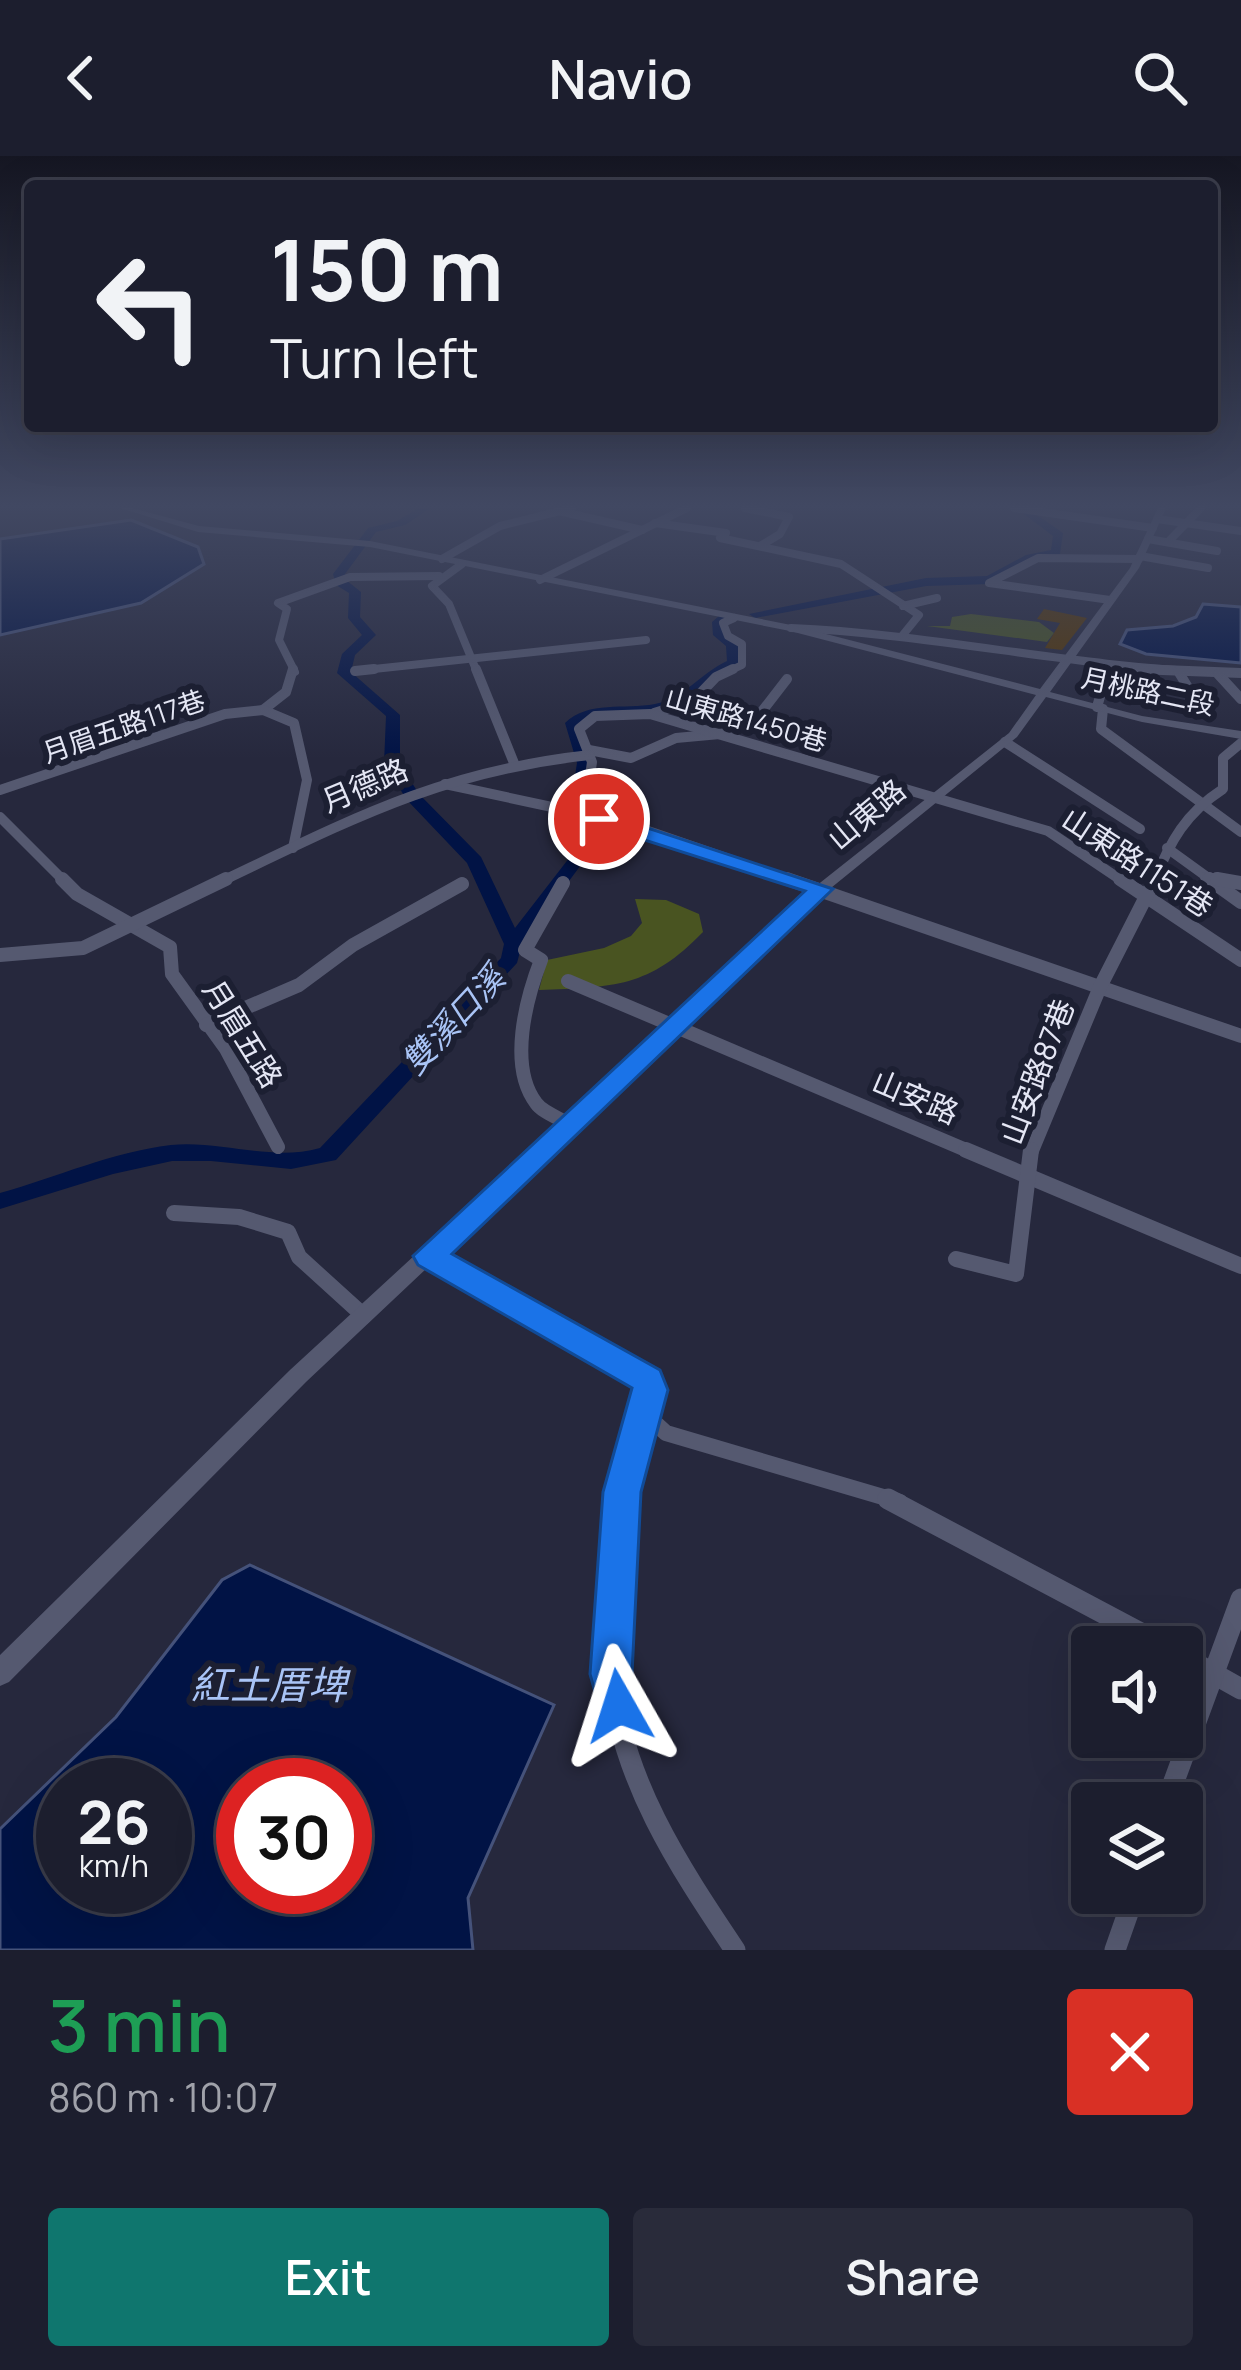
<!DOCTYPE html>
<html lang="en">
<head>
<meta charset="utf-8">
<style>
  :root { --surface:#1c1e2e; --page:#292b3a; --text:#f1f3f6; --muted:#a0a2aa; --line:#3a3c4a; --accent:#0f766e }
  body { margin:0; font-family:Manrope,"Noto Sans TC",sans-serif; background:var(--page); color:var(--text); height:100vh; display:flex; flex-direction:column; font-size:45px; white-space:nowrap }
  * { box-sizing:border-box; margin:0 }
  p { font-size:39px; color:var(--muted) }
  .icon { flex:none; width:66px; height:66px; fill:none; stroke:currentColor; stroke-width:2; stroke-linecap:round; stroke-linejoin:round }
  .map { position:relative; height:1794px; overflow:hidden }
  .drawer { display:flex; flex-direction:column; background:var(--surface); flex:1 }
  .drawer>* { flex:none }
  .hud { position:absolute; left:24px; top:24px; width:1194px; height:252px; border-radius:12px; box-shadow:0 12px 48px #0002,0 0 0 3px var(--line); background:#1c1e2e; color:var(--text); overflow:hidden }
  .controls { position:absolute; left:1071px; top:1470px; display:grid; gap:24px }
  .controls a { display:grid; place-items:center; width:132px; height:132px; border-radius:12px; background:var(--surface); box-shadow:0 12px 48px #0002,0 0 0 3px var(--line); font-size:60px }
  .speed { position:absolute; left:36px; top:1602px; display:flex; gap:24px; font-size:60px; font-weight:700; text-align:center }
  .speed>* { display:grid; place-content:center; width:156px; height:156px; border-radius:50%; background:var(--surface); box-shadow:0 12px 48px #0002,0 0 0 3px var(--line); line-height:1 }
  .speed small { font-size:30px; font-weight:400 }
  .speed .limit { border:18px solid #d22; background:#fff; color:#111 }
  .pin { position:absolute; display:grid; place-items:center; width:102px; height:102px; color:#fff; margin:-51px; border:6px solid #fff; border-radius:50%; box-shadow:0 3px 12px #0007 }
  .me { position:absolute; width:132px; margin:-66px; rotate:354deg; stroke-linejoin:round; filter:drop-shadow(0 0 9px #0008) }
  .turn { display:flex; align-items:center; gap:42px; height:252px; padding:0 48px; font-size:54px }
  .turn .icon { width:156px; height:156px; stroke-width:2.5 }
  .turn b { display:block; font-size:84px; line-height:102px }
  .round { display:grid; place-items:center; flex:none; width:126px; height:126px; border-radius:12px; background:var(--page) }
  .headline { display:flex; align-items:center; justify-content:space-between; height:204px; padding:0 48px }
  h1 { font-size:72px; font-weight:600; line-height:90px; color:#1e9e55 }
  .action { display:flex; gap:24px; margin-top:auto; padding:24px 48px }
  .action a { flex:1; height:138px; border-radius:12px; background:var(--accent); color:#fff; font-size:48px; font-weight:600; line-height:138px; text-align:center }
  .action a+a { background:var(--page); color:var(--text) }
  header { display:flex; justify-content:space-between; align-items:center; height:156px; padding:0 48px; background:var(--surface); font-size:54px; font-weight:600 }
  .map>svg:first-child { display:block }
  .green { fill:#495421 }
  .water { fill:#011345; stroke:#45527a; stroke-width:3; fill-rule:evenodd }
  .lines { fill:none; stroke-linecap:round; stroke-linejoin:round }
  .river { fill:#011345; fill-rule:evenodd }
  .building { fill:#553500 }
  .minor-far4 { stroke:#555970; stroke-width:8 }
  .minor-far3 { stroke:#555970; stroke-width:10 }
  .minor-far2 { stroke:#555970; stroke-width:14 }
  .minor-far1 { stroke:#555970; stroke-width:16 }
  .minor { stroke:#555970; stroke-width:21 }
  .tertiary { fill:#555970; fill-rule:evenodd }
  .route { fill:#1a73e8; stroke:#114b97; stroke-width:3 }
  .labels { text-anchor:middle; stroke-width:12; stroke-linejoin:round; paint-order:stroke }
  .far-street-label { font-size:27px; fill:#e4e6f4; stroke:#1c1f32 }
  .street-label { font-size:30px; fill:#e4e6f4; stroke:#1c1f32 }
  .water-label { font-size:33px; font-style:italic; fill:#a9c4f6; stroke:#1c1f32 }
  .near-water-label { font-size:39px; font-style:italic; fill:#a9c4f6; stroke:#1c1f32 }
</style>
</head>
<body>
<header><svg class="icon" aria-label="back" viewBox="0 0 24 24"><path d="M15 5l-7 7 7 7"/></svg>Navio<svg class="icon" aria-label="search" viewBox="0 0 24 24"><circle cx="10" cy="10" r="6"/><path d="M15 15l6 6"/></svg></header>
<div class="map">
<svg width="1241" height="1794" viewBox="0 0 1241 1794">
  <rect width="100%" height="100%" fill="#26283d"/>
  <g class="green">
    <path d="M971,458l68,8 15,11 -7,9 -120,-16h23l2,-9z"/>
    <path d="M635,743l31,1 33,14 4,18c-54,56 -89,55 -164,58l8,-30 57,-12 27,-12 11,-13z"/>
  </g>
  <g class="water">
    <path d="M131,364l67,27 6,17 -63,39 -141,32v-96z"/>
    <path d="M1203,448l38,3v56l-95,-9 -26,-10 7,-14 46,-4 23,-9z"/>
    <path d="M250,1409l304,140 -86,193 5,52h-473v-121l116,-112 106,-137zM165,1629v102h-102v-102zM243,1629h102v102h-102z"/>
  </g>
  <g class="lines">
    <g class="river">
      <path d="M419,352h12l-26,17 -29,7 -31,42 1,6 15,12 -1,25 16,18 -21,20 -4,17 49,43v49l19,30 62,63 34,71 82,-106 -2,-7 -24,-14 6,-38 -12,-40c24,-23 59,-13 90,-19 29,-6 45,-30 72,-43l-1,-15 -13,-11 -1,-13 7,-6 11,3 -5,5 1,9 14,12 1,18 -27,15 -24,24 -32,10 -69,6 -9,6 13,39 -6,36 21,10 5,13 -91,122 -5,19 -181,197 -45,9 -80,-8h-39l-59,13 -113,35v-16c57,-16 112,-41 171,-48 50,-5 100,17 149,3l181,-190 3,-14 -37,-81 -60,-63 -23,-36 2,-48 -49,-43 5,-19 20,-19 -14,-17 1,-25 -13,-8 -3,-11 35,-46 29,-7z"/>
      <path d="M1016,352h11l36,25 -3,21 -26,6 -44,24 -64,2 -171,32 -6,-4 177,-36 61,-2 39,-21 25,-5 2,-14z"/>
    </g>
  </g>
  <path class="building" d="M1044,453l43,9 -25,32 -17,-2 15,-25 -23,-4z"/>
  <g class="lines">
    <g class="minor-far4">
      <path d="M745,352l44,9 -9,17 -20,12"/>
      <path d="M1014,352l139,20"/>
      <path d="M559,355l83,19"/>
      <path d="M1157,363l84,12"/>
      <path d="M655,367l71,10 -6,5 121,26 78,51 -17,21"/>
      <path d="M1148,383l69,12"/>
      <path d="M1168,386l33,-34"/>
      <path d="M1140,400l68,12"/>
      <path d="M442,403l58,-33 72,-18"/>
      <path d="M462,408l-30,22 17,18 28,68"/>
      <path d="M540,424l147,-72"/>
      <path d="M1110,444l-121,-17 49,-25 101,1"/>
      <path d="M903,450l34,-8"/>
      <path d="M791,472c142,6 282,39 424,44"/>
      <path d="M355,515l291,-31"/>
      <path d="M295,516l-16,-32 8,-31 -9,-6 72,-26 89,-1"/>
      <path d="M727,516l15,-7v-21l-14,-8 -5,-13 11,-5"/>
      <path d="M1107,516l2,-6"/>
    </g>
    <g class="minor-far3">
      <path d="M476,513l38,94"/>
      <path d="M1136,513l105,4"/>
      <path d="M355,515l19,-2"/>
      <path d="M1178,515l19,31"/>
      <path d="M1218,518l23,25"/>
      <path d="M1097,551l11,-38"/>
      <path d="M1103,553l-2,20 140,103"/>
      <path d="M263,554l23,-18 7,-23"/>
      <path d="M654,557l39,-12 23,-24 17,-8"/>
      <path d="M1005,586l135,87"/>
      <path d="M589,594l42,8 45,-20 55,-5 22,-10 34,-44"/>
      <path d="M445,628l177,38 174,60"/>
      <path d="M0,634l225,-76 38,-4 31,13 13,57 -14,68"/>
      <path d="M0,661l65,65"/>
      <path d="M613,664l-26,-23 5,-35 -13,-33 16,-13 55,-2 398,117 76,51"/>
      <path d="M1167,692l47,34"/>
      <path d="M1205,721l30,5"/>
      <path d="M220,726c132,-63 222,-111 370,-127"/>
      <path d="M1154,726c16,-41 32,-69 69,-93v-31l18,-15"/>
    </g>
    <g class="minor-far2">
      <path d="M62,723l15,15 93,53 2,27 54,75 52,98"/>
      <path d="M787,723l454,157"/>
      <path d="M1120,723l121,81"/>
      <path d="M1209,723l32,23"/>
      <path d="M1217,723l24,4"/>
      <path d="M563,727l-38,67 16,10c-15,39 -33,106 -5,143 6,9 23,15 33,21"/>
      <path d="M0,799l83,-7 143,-69"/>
      <path d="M568,825l405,172"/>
      <path d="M206,869l93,-40 54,-40 109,-61"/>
      <path d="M1031,997l69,-166 55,-108"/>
    </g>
    <g class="minor-far1">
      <path d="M966,994l275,116"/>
      <path d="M174,1057l65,4 49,15 11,25 65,59"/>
      <path d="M430,1100l218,124 -4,33 22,20 234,69"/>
      <path d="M956,1103l60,15 15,-124"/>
      <path d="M620,1346l24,-89"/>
    </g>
    <g class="minor">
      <path d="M621,1343c-3,56 -15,119 -10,175 10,105 67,191 124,276"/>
      <path d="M888,1343l279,148"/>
      <path d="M1182,1500l59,33"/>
      <path d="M1166,1647l75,-204"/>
      <path d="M1115,1794l20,-57"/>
    </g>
    <path class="tertiary" d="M120,352h12l67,18 171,15 421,84 249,64 90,-121 28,-60h8l-27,60 -89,124 92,24 99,15v8l-99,-17 -96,-25 -29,40 -191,155 -520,490 -297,300 -9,4v-31l290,-285 526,-484 193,-153 27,-38 -246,-64 -420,-84 -172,-15z"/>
  </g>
  <linearGradient id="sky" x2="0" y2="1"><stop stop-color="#151622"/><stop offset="0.58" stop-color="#414862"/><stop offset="1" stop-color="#414862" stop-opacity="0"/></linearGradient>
  <rect width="1241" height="603" fill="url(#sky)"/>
  <path class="route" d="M599,656l234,77 -381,365 208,116 8,20 -27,102 -9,182 8,32 -6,15 -15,6 -16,-6 -13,-47 13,-182 29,-104 -214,-123 -5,-9 392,-365 -214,-68 -3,-4z"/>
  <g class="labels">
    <g class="far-street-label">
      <text transform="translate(1148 536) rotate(12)" y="9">月桃路二段</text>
      <text transform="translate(746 564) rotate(16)" y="9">山東路1450巷</text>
      <text transform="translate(124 571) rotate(-19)" y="9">月眉五路117巷</text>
    </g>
    <g class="street-label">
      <text transform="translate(365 630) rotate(-23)" y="10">月德路</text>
      <text transform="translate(867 659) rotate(-40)" y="10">山東路</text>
      <text transform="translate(1137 707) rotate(33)" y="10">山東路1151巷</text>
      <text transform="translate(242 878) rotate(58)" y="10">月眉五路</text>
      <text transform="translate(1038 916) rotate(-69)" y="10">山安路87巷</text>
      <text transform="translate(915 942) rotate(23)" y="10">山安路</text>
    </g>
    <g class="water-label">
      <text transform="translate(453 864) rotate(-47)" y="12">雙溪口溪</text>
    </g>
    <g class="near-water-label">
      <text x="269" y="1543">紅土厝埤</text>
    </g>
  </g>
</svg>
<div class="controls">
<a><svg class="icon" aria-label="sound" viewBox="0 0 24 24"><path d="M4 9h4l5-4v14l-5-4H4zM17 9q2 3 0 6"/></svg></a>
<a><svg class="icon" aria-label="layers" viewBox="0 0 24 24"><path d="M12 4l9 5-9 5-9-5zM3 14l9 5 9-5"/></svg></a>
</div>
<div class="speed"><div>26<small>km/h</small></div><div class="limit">30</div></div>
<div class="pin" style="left:599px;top:663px;background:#d93025"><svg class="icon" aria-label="arrive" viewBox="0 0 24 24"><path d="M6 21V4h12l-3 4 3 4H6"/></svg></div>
<svg class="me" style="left:619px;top:1550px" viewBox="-20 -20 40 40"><path d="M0-17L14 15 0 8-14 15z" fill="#1a73e8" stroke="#fff" stroke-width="4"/></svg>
<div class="hud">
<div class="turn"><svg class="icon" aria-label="left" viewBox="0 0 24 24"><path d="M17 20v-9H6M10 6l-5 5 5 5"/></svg><div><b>150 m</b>Turn left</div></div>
</div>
</div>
<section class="drawer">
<div class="headline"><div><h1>3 min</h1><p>860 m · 10:07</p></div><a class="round" style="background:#d93025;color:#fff"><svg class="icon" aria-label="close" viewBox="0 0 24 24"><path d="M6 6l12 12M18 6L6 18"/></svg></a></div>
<div class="action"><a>Exit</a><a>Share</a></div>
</section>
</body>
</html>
